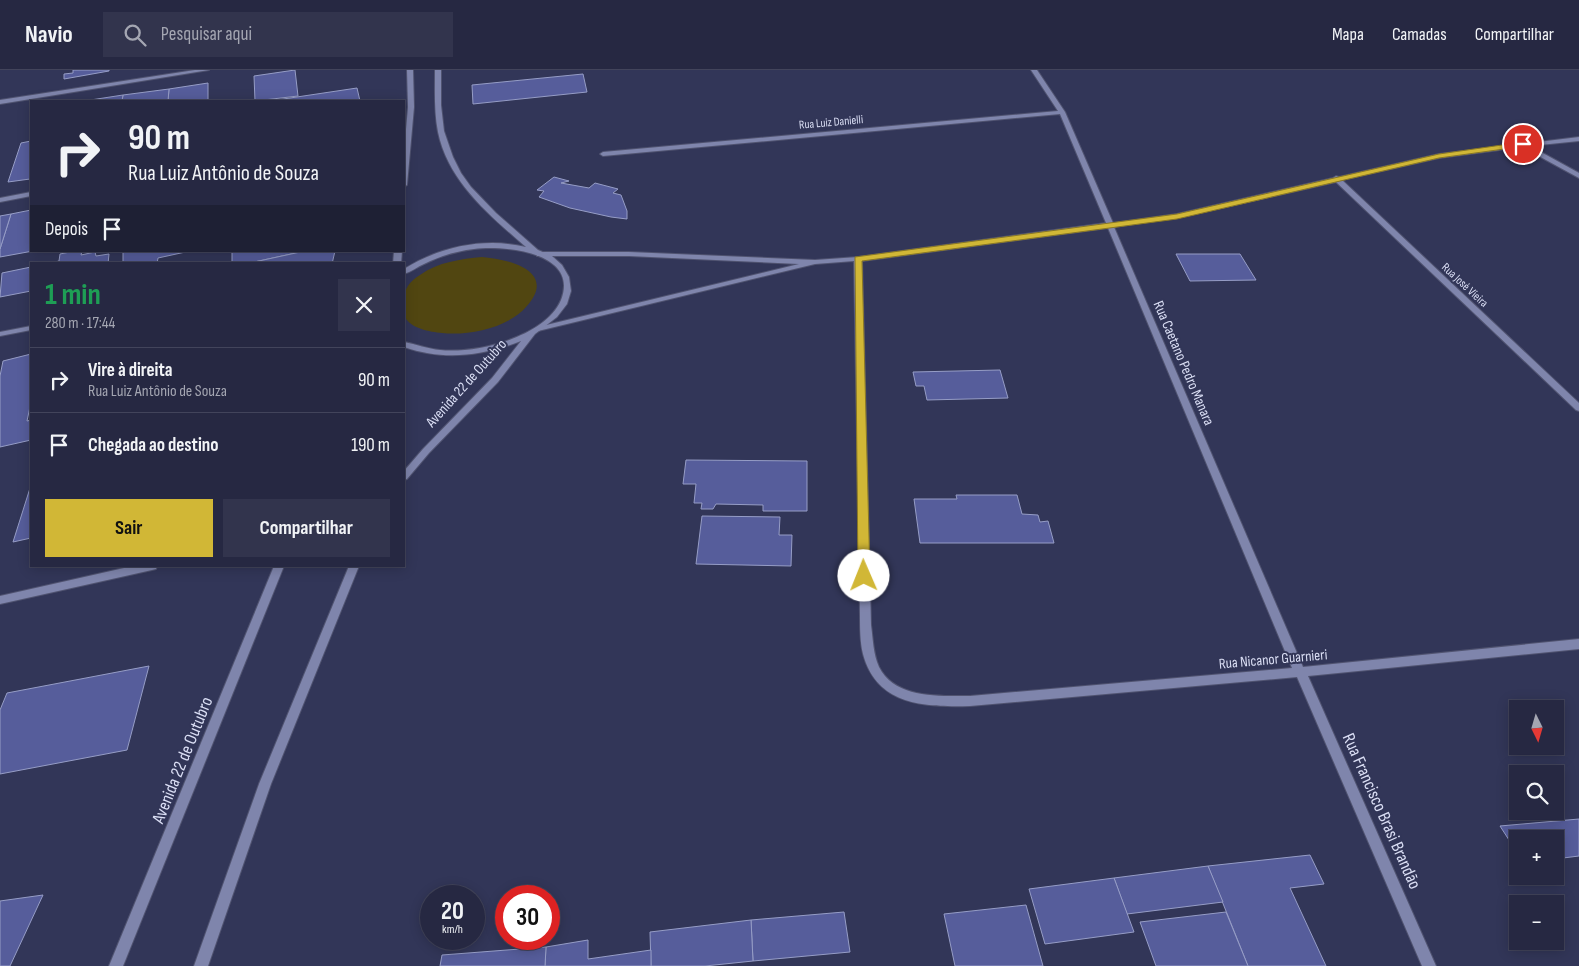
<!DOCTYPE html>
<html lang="pt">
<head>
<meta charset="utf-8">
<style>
  :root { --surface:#262842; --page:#32344d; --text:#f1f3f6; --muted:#a4a6b2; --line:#42445b; --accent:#d1b736 }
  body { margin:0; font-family:"Sofia Sans Condensed",sans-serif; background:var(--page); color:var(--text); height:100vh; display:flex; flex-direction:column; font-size:19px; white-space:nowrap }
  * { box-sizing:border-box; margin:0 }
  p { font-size:16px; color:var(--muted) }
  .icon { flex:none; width:28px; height:28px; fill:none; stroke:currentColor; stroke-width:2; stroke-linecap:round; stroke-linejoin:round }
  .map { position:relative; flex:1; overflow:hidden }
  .sheet { position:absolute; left:30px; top:192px; width:375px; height:305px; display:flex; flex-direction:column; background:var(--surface); border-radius:0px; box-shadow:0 2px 12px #0003,0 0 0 1px var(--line) }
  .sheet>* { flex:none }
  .top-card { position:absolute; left:30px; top:30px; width:375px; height:152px; border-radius:0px; box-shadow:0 2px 12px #0003,0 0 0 1px var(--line); background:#262842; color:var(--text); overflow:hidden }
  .needle { width:32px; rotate:175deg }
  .tools { position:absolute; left:1509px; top:630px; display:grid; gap:10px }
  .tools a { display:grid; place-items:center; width:55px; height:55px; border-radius:0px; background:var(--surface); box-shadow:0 2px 12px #0003,0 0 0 1px var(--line); font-size:25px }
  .speed { position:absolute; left:420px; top:815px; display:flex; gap:10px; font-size:25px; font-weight:700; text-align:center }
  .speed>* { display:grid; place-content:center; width:65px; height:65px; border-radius:50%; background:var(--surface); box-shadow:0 2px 12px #0003,0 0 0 1px var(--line); line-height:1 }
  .speed small { font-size:12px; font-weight:400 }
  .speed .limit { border:8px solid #d22; background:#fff; color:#111 }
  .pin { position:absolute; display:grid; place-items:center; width:42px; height:42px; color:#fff; margin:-21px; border:2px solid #fff; border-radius:50%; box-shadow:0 1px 5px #0007 }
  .me { position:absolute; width:55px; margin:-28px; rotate:359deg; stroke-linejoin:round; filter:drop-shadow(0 0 4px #0008) }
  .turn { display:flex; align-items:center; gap:18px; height:105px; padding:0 15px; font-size:22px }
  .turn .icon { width:65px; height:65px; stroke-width:2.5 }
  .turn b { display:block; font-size:35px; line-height:42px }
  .then { display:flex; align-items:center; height:48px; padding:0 15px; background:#0003; gap:10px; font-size:19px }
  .round { display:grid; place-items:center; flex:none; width:52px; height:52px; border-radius:0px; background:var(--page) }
  .overview { display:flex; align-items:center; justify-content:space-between; height:85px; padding:0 15px }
  h1 { font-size:30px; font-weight:700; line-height:38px; color:#1e9e55 }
  .button { display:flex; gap:10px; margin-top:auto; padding:10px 15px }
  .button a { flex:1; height:58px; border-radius:0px; background:var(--accent); color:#111; font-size:20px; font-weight:700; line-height:58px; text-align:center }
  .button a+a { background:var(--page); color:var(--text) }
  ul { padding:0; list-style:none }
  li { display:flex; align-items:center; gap:15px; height:65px; padding:0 15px; border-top:1px solid var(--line) }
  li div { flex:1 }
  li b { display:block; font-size:19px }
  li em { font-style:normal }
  header { display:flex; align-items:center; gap:30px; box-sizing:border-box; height:70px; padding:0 25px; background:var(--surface); border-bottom:1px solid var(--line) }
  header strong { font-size:24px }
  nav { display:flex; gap:28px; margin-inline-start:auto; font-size:18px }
  .search { width:350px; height:45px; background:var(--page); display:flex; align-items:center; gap:12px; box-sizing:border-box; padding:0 18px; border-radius:0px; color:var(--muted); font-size:19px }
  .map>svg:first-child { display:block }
  .green { fill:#514611 }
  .building { fill:#565d9b; stroke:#969dc6 }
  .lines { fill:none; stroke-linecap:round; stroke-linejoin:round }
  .minor-casing { stroke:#505370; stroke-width:2 }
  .tertiary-casing { stroke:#505370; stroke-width:2 }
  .minor { fill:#7f85ac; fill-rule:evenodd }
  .tertiary { fill:#7f85ac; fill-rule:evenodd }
  .route { fill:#d1b736; stroke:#887723 }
  .labels { text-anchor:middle; stroke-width:4; stroke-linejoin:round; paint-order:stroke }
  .far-street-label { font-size:12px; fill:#dadef4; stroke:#323658 }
  .street-label { font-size:15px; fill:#dadef4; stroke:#323658 }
  .near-street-label { font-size:18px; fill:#dadef4; stroke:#323658 }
</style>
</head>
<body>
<header>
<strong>Navio</strong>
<div class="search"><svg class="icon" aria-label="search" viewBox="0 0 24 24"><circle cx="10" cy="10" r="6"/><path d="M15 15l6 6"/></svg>Pesquisar aqui</div>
<nav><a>Mapa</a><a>Camadas</a><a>Compartilhar</a></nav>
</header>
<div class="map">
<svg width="1579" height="896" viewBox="0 0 1579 896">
  <rect width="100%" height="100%" fill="#323658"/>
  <path class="green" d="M482,187c26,2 77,14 44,50 -18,21 -58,29 -84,26 -12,-1 -32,-5 -37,-16 -2,-5 -1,-11 -1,-15 0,-14 5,-20 16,-27 18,-13 41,-16 62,-18z"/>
  <g class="building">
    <path d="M73,0h36v1l-45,8v-5l9,-1z"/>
    <path d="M295,0l3,26 -43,5 -1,-25z"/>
    <path d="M583,4l4,18 -114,12 -1,-19z"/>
    <path d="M208,13v18h-40l1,-12z"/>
    <path d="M357,18l3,13h-90z"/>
    <path d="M169,19l-1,12h-46l1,-6z"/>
    <path d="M123,25l-1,6h-38z"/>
    <path d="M31,71l-1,38 -22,3 13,-39z"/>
    <path d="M554,107l15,4 -8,2 28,5 6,-5 23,6 -5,4 8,2 6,16v8l-16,-2 -41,-9 -31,-11 5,-6 -7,-1z"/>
    <path d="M31,140v41h2l-33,6v-8l11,-35z"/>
    <path d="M11,144l-11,35v-33z"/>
    <path d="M75,181h7l-1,4 14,-3 1,4 13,-2 -1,10h-61l12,-3 1,-7z"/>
    <path d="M123,181h67l-32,7 -1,6h-34z"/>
    <path d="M232,181h73l-60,13h-13z"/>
    <path d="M305,181h30l-3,13h-87z"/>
    <path d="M1176,184h64l16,26 -66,1z"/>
    <path d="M31,197v24l-31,6 2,-24z"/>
    <path d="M31,284v48l-4,19 4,-1v20l-31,7v-71l3,-15z"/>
    <path d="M1000,300l8,28 -81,2 -3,-14h-8l-3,-14z"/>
    <path d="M686,390l121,1v50h-44v-6l-47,-1 -3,5h-12l1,-6h-8l2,-19h-13z"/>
    <path d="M31,415v53l-18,4z"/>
    <path d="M956,425h61l5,19 16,1 2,7 8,-1 6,22h-134l-6,-44h43z"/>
    <path d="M702,446l78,1 -1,18h13l-1,31 -95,-2z"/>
    <path d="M149,596l-22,84 -127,24v-64l7,-17z"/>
    <path d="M1579,749v37l-24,3v-20h-37v15l-18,-28z"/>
    <path d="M1310,785l14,29 -34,4 36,78h-78l-40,-100z"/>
    <path d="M1208,796l15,36 -96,12 -13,-36z"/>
    <path d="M1114,808l20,54 -89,12 -16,-55z"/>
    <path d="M43,825l-33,71h-10v-65z"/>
    <path d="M1026,835l17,61h-88l-11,-52z"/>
    <path d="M844,842l6,40 -97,9 -2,-41z"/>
    <path d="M1226,842l22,54h-92l-16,-44z"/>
    <path d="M751,850l2,41 -48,5h-54l-1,-34z"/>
    <path d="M588,870v19l63,-9v16h-106l1,-19z"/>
    <path d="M546,877l-1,19h-105l2,-11z"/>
  </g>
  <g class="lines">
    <g class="minor-casing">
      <g id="minor">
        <path d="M195,0h14l-209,34v-4z"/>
        <path d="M1031,0h6l28,42 48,111 64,-9 156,-36 3,-2 3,1 100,-23 140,-17v4l-49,5 49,27v5l-57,-31 -83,11 -97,22 237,223v8l-3,-1 -240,-228 -159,36 -63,9 189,440 276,-28v10l-271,27 128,290h-14l-125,-289 -327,29c-45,1 -93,0 -107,-52 -3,-12 -3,-26 -3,-38l-6,-355 -39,3 -277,67 -4,-2 4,-2 261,-63 -170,-8h-92l-1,-2 4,-2h89l186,8 43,-3 248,-34 -46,-109 -457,42 -3,-2 3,-2 455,-41zM1108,158l184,440 -322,28c-30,0 -75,3 -91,-29 -6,-13 -6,-28 -8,-42l-9,-364z"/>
        <path d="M31,122v4l-31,6v-4z"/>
        <path d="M31,256v4l-31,6v-4z"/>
        <path d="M133,496h24l-1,3 -4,1 -152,34v-8z"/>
      </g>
    </g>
    <g class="tertiary-casing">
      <g id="tertiary">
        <path d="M407,0h6l1,37 -7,78 -3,2v-35l4,-45z"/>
        <path d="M435,0h6v35l3,26 9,26 8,16 10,14 25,26 42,37 14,6 10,9 7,12 2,14 -4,13 -10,13 -22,17 -37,48 -69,71 -22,26 -3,1v-9l19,-22 69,-71 29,-37c-39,15 -77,20 -117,6v-5c12,2 24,7 36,8 36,4 105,-13 121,-50 19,-48 -57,-55 -87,-51 -17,2 -34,7 -50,15 -7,3 -13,8 -20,10v-5c35,-22 80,-32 122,-22 -37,-32 -78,-66 -88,-115 -4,-20 -3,-41 -3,-62z"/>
        <path d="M394,181h8l-1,13h-8z"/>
        <path d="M274,496h10l-161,400h-14z"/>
        <path d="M349,496h10l-88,218 -63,182h-14l65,-182z"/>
      </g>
    </g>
    <use href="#minor" class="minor"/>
    <use href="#tertiary" class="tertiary"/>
  </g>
  <path class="route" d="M1523,72l4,2 -1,2 -87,12 -262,61 -315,42 8,315 -2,4h-8l-2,-4 -3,-319 322,-43 262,-60z"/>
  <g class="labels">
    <g class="far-street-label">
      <text transform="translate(831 52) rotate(-5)" y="4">Rua Luiz Danielli</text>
      <text transform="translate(1465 215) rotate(43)" y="4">Rua José Vieira</text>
    </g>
    <g class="street-label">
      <text transform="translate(1184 293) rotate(67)" y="5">Rua Caetano Pedro Manara</text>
      <text transform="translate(466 313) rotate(-48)" y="5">Avenida 22 de Outubro</text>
      <text transform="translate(1273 589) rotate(-5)" y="5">Rua Nicanor Guarnieri</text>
    </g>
    <g class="near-street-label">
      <text transform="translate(182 690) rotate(-68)" y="6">Avenida 22 de Outubro</text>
      <text transform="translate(1382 741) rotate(66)" y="6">Rua Francisco Brasi Brandão</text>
    </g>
  </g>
</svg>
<div class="tools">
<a><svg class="needle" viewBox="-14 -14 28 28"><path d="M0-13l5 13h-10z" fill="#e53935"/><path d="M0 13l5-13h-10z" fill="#a4a6b2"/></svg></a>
<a><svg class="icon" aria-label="search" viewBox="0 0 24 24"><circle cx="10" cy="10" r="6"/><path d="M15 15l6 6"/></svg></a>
<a>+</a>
<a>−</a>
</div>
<div class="speed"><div>20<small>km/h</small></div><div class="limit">30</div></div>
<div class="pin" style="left:1523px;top:74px;background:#d93025"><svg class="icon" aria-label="arrive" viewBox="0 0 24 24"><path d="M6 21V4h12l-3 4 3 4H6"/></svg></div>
<svg class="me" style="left:864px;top:506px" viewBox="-20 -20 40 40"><circle r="19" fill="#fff"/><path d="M0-13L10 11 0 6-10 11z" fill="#d1b736"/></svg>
<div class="top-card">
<div class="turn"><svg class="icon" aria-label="right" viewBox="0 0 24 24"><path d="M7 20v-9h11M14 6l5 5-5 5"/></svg><div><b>90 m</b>Rua Luiz Antônio de Souza</div></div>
<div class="then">Depois<svg class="icon" aria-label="arrive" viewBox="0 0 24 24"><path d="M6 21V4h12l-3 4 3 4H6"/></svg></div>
</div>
<section class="sheet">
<div class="overview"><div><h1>1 min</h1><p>280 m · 17:44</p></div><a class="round"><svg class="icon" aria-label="close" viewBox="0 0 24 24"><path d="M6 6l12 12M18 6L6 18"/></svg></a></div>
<ul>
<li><svg class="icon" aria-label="right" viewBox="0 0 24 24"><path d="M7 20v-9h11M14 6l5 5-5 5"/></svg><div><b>Vire à direita</b><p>Rua Luiz Antônio de Souza</p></div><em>90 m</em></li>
<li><svg class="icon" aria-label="arrive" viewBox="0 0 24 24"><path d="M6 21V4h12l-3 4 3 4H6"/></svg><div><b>Chegada ao destino</b></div><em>190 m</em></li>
</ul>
<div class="button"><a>Sair</a><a>Compartilhar</a></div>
</section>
</div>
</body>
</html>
